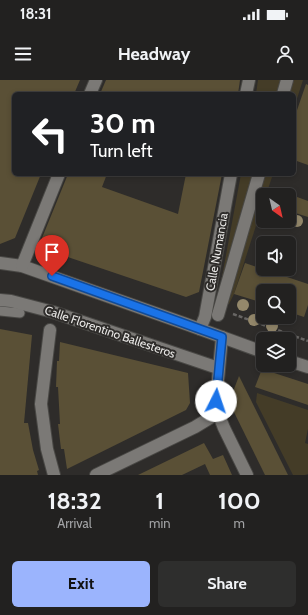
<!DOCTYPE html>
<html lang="en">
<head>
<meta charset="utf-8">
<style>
  :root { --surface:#222120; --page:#2e2e2d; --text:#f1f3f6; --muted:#a2a3a5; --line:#3f3e3e; --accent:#9bb4fd }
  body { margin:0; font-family:Cabin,sans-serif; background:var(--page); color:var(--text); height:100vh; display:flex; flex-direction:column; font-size:15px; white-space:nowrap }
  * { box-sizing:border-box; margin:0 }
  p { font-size:13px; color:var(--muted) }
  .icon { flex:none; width:22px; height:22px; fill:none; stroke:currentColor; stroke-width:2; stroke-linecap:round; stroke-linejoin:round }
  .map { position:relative; height:395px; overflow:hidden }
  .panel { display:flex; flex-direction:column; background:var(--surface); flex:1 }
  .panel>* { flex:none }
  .banner { position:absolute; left:12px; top:12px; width:284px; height:84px; border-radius:6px; box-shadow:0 2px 6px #0003,0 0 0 1px var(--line); background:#202124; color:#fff; overflow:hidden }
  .needle { width:26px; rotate:146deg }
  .tools { position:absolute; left:256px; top:108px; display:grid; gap:8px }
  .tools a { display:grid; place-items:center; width:40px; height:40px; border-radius:6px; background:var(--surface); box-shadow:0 2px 6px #0003,0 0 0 1px var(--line); font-size:20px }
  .pin { position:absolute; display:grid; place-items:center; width:34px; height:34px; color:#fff; margin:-41px -17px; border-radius:50% 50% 50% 0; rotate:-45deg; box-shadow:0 0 4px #0007 }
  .pin .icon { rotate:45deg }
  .me { position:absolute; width:44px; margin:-22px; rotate:4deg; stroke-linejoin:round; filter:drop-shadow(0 0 3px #0008) }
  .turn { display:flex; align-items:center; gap:14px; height:84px; padding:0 12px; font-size:18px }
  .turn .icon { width:52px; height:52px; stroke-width:2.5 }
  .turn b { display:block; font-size:28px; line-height:34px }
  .eta { display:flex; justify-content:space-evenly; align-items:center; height:68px; text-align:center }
  .eta b { font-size:24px; font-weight:700; line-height:28px }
  .action { display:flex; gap:8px; margin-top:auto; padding:8px 12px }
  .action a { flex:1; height:46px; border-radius:6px; background:var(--accent); color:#111; font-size:16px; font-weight:700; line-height:46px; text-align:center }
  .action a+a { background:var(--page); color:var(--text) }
  .status { display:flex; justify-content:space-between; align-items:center; height:28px; padding:0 20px; background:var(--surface); direction:ltr }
  .status svg { height:11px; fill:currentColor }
  header { display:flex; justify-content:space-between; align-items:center; height:52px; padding:0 12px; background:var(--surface); font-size:18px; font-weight:700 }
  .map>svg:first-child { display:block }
  .green { fill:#443c27 }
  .building { fill:#5a5036 }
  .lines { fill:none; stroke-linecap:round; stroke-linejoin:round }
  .service-casing { stroke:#494845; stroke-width:11 }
  .pedestrian-casing { stroke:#494845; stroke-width:14 }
  .minor-casing { stroke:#494845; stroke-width:14 }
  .path { stroke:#686664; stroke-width:2.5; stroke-dasharray:4 2; stroke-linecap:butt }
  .service { stroke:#7b7976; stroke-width:9 }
  .pedestrian { stroke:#7b7976; stroke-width:12 }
  .minor { stroke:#7b7976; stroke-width:12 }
  .tree { fill:#94886b }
  .route-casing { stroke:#114b97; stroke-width:10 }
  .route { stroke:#1a73e8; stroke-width:7 }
  .labels { text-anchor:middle; stroke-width:4; stroke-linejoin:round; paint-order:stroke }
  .street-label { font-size:12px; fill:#eae9e7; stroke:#2e2c2a }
</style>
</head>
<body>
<div class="status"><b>18:31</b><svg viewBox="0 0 49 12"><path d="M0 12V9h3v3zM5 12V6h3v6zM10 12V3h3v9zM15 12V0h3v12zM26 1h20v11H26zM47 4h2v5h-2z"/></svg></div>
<header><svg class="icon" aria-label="menu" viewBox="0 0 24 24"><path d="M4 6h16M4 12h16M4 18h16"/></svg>Headway<svg class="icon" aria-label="person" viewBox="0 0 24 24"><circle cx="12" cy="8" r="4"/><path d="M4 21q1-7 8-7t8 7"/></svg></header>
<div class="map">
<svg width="308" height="395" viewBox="0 0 308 395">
  <rect width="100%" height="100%" fill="#2e2c2a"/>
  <g class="green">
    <path d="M258,0h45l-9,28v-14h-38z"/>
    <path d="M241,94h32l-7,21h-3v9l-29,90 -5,10 -9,1 -2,-7z"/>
    <path d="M257,313l51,17v19l-3,14 3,1v30l-3,1h-12l-37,-73z"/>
  </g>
  <g class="building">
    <path d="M0,0h80l-6,14h-60v80h27l-26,64 -15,6z"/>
    <path d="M106,0h134l-2,14h-138z"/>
    <path d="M306,4l2,1v80l-14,-5v-41z"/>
    <path d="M68,94h39l-5,13 76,27 8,-40h36l-23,118 -13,5 -139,-47 -5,-12z"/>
    <path d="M289,114l19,7v16l-19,-6z"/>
    <path d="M245,183l63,21v21l-4,12 -15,-5v-21h-26v12l-29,-9z"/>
    <path d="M0,249l32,6 -8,88h4l5,27 6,20 -2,1 1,4h-38z"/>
    <path d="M60,262l128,31 2,30 -4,7 -119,59 -3,-20h-3l-3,-25h2l-2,-37h-2l1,-26h2z"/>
    <path d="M262,289l46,15v21l-53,-18z"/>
    <path d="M239,296l49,99h-23l-36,-73z"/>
    <path d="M204,363l9,16 10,-4 9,20h-22l-5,-11 -23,11h-44z"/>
  </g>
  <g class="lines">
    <g class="service-casing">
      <path id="service" d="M0,231l20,2"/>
    </g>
    <g class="pedestrian-casing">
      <g id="pedestrian">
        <path d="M283,14l4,-14"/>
        <path d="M218,235l41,-141"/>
        <path d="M50,250l-9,74 6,45 7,26"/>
      </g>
    </g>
    <g class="minor-casing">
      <g id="minor">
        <path d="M90,14l6,-14"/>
        <path d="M246,14l3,-14"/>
        <path d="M0,183l22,3 164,58 77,28"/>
        <path d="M22,186l37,-92"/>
        <path d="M0,220l11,1 42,11 165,56"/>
        <path d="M200,249l5,-12 26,-143"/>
        <path d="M222,257l-6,64 2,12 6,15 23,47"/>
        <path d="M289,281l19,6"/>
        <path d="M96,395l99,-48 23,-14"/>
      </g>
    </g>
    <path class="path" d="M233,234l75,27"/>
    <use href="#service" class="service"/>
    <use href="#pedestrian" class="pedestrian"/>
    <use href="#minor" class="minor"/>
  </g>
  <g class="tree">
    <circle cx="297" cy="141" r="6"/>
    <circle cx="243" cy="225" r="6"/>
    <circle cx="254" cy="240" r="6"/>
    <circle cx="272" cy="246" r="6"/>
  </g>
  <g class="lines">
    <g class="route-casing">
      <path id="route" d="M52,196l170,61 -6,64"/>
    </g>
    <use href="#route" class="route"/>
  </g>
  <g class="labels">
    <g class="street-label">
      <text transform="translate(217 172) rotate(-80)" y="4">Calle Numancia</text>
      <text transform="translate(110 252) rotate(19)" y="4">Calle Florentino Ballesteros</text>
    </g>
  </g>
</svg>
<div class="tools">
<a><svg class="needle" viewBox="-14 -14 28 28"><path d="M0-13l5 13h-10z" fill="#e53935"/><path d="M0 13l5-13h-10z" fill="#a2a3a5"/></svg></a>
<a><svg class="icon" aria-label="sound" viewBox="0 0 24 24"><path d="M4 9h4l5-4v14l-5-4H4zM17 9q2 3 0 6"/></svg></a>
<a><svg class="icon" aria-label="search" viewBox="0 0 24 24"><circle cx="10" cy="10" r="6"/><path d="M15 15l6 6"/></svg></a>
<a><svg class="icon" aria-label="layers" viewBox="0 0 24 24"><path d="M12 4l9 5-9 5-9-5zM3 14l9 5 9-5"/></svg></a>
</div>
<div class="pin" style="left:52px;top:196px;background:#d93025"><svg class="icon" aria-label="arrive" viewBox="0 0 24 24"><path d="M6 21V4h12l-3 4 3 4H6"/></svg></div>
<svg class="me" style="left:216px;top:321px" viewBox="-20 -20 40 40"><circle r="19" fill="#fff"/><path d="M0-13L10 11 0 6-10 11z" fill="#1a73e8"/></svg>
<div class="banner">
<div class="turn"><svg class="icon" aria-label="left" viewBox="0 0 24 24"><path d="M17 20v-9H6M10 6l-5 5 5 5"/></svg><div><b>30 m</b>Turn left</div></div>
</div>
</div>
<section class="panel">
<div class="eta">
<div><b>18:32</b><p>Arrival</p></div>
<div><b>1</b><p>min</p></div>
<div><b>100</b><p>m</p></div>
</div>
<div class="action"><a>Exit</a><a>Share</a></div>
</section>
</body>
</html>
